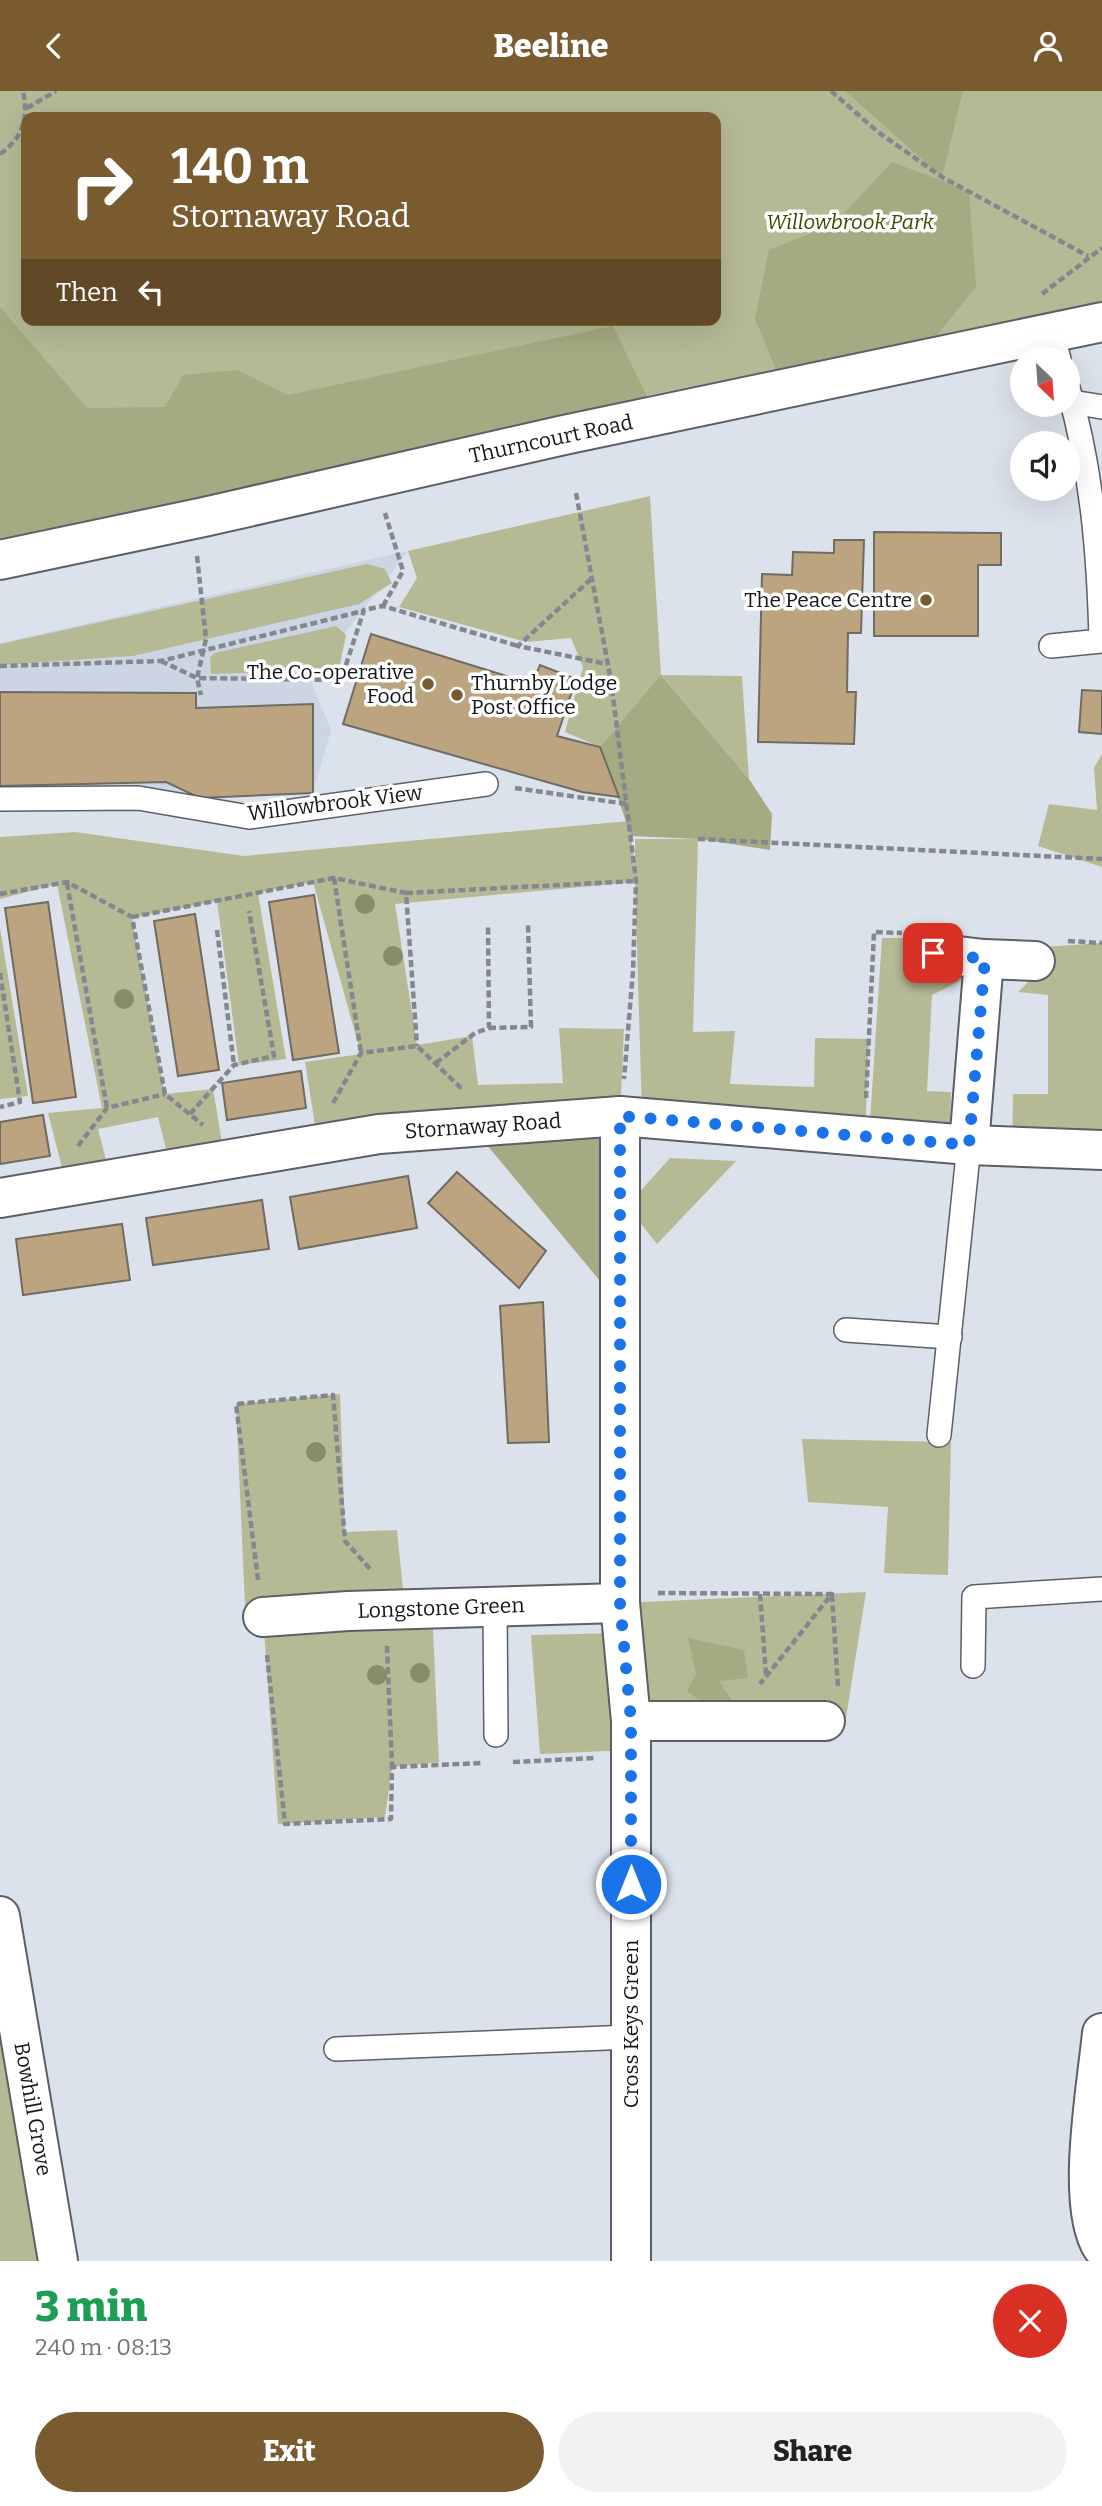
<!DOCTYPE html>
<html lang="en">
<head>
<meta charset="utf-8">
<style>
  :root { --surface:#fff; --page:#f2f2f2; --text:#202124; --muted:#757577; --accent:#7a5b30 }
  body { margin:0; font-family:Bitter,serif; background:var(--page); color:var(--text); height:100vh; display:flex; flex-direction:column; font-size:26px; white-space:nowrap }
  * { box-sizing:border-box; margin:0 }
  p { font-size:23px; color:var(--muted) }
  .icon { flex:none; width:38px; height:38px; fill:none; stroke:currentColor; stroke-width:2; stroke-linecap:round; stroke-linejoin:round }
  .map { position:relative; height:2170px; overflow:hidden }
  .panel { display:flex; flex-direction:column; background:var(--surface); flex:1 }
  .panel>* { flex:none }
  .hud { position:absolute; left:21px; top:21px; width:700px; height:214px; border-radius:14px; box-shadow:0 7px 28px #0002; background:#7a5b30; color:#fff; overflow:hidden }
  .needle { width:46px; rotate:155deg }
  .controls { position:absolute; left:1010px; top:256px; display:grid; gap:14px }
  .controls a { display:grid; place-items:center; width:70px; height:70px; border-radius:50%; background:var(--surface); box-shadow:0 7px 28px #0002; font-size:35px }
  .pin { position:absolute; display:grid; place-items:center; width:60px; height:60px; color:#fff; margin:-30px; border-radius:14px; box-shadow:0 4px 10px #0006 }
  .me { position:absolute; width:77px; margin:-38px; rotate:0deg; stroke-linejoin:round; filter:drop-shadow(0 0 5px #0008) }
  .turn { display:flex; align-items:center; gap:24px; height:147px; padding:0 35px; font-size:32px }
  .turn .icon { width:91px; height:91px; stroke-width:2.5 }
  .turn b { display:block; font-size:49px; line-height:60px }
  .then { display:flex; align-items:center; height:66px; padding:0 35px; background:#0003; gap:14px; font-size:26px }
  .round { display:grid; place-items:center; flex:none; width:74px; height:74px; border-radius:37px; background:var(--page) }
  .overview { display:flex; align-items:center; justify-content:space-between; height:119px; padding:0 35px }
  h1 { font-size:42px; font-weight:800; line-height:52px; color:#1e9e55 }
  .cta { display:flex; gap:14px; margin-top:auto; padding:14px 35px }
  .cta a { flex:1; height:80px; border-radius:42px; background:var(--accent); color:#fff; font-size:28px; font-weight:800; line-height:80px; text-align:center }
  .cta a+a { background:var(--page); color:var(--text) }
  header { display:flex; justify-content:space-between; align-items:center; height:91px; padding:0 35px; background:var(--accent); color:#fff; font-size:32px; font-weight:800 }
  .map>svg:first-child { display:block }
  .built { fill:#ccd5e4 }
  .green { fill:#b5ba95; fill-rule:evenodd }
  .forest { fill:#a5aa82 }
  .building { fill:#bda481; stroke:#706b63; stroke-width:2 }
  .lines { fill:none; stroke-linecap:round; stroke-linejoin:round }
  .lane-casing { stroke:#5b5f67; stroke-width:26 }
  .street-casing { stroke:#5b5f67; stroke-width:42 }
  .path { stroke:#83878e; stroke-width:4.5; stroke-dasharray:7 3.5; stroke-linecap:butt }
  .lane { stroke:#fff; stroke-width:23 }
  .street { stroke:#fff; stroke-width:38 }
  .tree { fill:#878d6a }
  .route { stroke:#1a73e8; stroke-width:12; stroke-dasharray:0 21.6 }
  .poi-dot { fill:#7a5b30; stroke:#fff; stroke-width:2.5 }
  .labels { text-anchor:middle; stroke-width:7; stroke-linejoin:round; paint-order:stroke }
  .park-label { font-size:21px; font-style:italic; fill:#424700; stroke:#fff }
  .street-label { font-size:21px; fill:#131518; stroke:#fff }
  .poi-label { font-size:21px; fill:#131518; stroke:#fff; text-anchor:end }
</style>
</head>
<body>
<header><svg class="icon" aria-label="back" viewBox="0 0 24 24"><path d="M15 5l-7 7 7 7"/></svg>Beeline<svg class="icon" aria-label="person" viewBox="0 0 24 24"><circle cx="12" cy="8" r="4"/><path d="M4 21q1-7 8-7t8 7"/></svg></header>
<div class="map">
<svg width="1102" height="2170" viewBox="0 0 1102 2170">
  <rect width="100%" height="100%" fill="#dce2eb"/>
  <path class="built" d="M408,460l-98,128 21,51 -18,63 -313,1v-151z"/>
  <g class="green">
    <path d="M0,0h1102v213l-903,182 -199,43zM26,26h690v203h-690z"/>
    <path d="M650,405l11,179 81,1 7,103 -87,-103 -62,71 -35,-15 18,-65 -12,-29 -45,4 -127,-35 18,-29 -9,-27z"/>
    <path d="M367,473l18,5 7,14 -33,21 -226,52 -133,9v-21z"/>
    <path d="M336,535l10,9 -6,29 -11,6 -118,4 -1,-16 4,-5z"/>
    <path d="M1102,663v113l-64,-21 11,-42 48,6 -3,-42z"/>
    <path d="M629,730l6,45v-27h63l-5,193 42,-1 -5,53 84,3 1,-49 54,1 -4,98 -223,-24 -7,-231 -240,22 22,141 55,-9 6,49 85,-2 -4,-55 65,1 -4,87 -302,28 -13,-82 56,-8 -48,-172 -55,11 28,166 -47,6 -22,-164 -85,17 33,176 48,-5 12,71 -54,9 -13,-52 -60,12 13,50 -44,8 -19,-74 54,-5 -45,-224 -57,15v-62l75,-5 169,24z"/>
    <path d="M0,837l28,168 -28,3z"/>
    <path d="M882,847h42l44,39 -36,18 -5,96 24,1 -1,51 -81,-6z"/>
    <path d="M1102,852v207l-90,-3 1,-53h35v-99l-30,-3 29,-28 -4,-17z"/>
    <path d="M670,1067l66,3 -79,83 -30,-38z"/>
    <path d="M340,1303l5,138 52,-2 8,79 27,-1 7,154 -47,5 -7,50 -107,7 -15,-207 84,-19 -102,8 -9,-202z"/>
    <path d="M802,1348l149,3 -3,133 -64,-2 4,-66 -80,-5z"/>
    <path d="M866,1501l-20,126 -21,3h-194v29l-91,4 -9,-119 91,-2 -2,-30z"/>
    <path d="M21,1948l41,222h-62v-218z"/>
  </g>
  <g class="forest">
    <path d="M845,0h118l-21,86z"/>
    <path d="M892,71l77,29 7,96 -59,73 -137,19 -25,-60 14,-69 65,-26z"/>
    <path d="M0,216l87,101 78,-1 18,-32 54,-5 51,25 325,-69 38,79 -651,146z"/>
    <path d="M661,584l88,104 23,35 -2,36 -72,-11 -67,-3 -31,-89z"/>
    <path d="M620,1025v189l-148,-178z"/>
    <path d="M688,1547l56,12 4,28 -29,3 15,23 -17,10 -30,-23 9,-17z"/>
  </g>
  <g class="building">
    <path d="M874,441l127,1v32h-23v71h-104z"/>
    <path d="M834,449h30l-3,93h-13l-1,59h9l-2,52 -96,-2 4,-168 30,1 1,-23 41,1z"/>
    <path d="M371,543l161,50 8,-19 36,14 -19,57 43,11 19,50 -37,-5 -239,-68z"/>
    <path d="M1082,599l20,1v43l-23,-2z"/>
    <path d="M0,601l196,1v15l117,-4v89l-113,5 -34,-16 -166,4z"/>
    <path d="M314,804l25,158 -46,7 -24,-158z"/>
    <path d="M48,811l28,195 -43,6 -28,-195z"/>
    <path d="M195,823l24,156 -41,6 -24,-155z"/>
    <path d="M301,980l5,37 -79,12 -5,-37z"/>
    <path d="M43,1024l7,41 -50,8v-42z"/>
    <path d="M457,1081l89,79 -27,37 -91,-85z"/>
    <path d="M408,1085l9,52 -118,21 -9,-52z"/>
    <path d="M262,1109l7,49 -116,16 -7,-47z"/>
    <path d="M122,1133l8,56 -107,15 -7,-56z"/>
    <path d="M543,1211l6,140 -41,1 -8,-137z"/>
  </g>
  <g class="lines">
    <g class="lane-casing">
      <g id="lane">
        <path d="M1051,241l8,27"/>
        <path d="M1072,311l30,5"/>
        <path d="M1051,555l50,-5c-2,-85 -9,-172 -33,-253"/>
        <path d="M0,708l138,-1 111,19 237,-33"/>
        <path d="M846,1239l104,7"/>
        <path d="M939,1344l30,-290"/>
        <path d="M495,1516l1,128"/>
        <path d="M973,1575l1,-69 128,-8"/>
        <path d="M336,1958l295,-12"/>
      </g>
    </g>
    <g class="street-casing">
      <g id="street">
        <path d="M0,469l204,-43 360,-82 538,-113"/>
        <path d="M933,862l51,6 -15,186"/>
        <path d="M984,868l51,2"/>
        <path d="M620,1025v487l11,118v540"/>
        <path d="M0,1107l379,-64 241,-18 349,29 133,5"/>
        <path d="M263,1526l85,-6 272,-8"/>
        <path d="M631,1630h194"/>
        <path d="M0,1825l58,345"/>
        <path d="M1102,1942c-5,52 -27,172 0,214"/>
      </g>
    </g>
    <g class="path">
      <path d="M831,0l47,41 64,45 146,79"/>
      <path d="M27,17l29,-17"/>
      <path d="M0,63c23,-16 29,-37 23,-63"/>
      <path d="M1042,203l60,-46"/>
      <path d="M576,402l35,188 25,200 -3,90 -9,108"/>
      <path d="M197,465l9,83 -9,39 4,17"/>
      <path d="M591,488l-73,67 89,18"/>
      <path d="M383,515l20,-35 -18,-58"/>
      <path d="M161,570l36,17 144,2 23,-70 19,-4 135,40"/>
      <path d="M0,575l161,-5 202,-50"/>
      <path d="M515,697l112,16"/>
      <path d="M698,748l404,20"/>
      <path d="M334,787l27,175"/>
      <path d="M67,792l40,225"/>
      <path d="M406,802l230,-12"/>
      <path d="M0,803l67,-12 65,35 33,177 38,31"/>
      <path d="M132,826l202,-39 72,15 11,153"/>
      <path d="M217,839l17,135"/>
      <path d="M1068,850l34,2"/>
      <path d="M0,882l20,129 -20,5"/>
      <path d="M489,937l42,-1 -3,-103"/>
      <path d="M436,972l39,-30 14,-5 -1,-102"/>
      <path d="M866,1007l8,-166 28,1"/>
      <path d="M333,1012l28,-50 56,-7 45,43"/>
      <path d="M190,1023l44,-49 40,-9 -25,-145"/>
      <path d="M78,1055l29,-38 58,-14"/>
      <path d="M258,1489l-22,-176 97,-9 12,146 26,29"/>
      <path d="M658,1502l174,1 -72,90"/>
      <path d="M760,1503l6,81"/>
      <path d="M832,1504l6,92"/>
      <path d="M387,1555l5,121"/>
      <path d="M267,1564l18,169 106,-5 1,-52 91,-4"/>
      <path d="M513,1671l82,-4"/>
    </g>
    <use href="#lane" class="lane"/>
    <use href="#street" class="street"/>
  </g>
  <g class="tree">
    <circle cx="365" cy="813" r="10"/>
    <circle cx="393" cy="865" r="10"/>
    <circle cx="124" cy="908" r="10"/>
    <circle cx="316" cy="1361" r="10"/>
    <circle cx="420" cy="1582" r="10"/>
    <circle cx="377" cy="1584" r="10"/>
  </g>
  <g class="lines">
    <path class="route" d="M631,1793v-163l-11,-118v-487l349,29 16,-186 -52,-6"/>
  </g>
  <g class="poi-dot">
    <circle cx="926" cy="509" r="7"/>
    <circle cx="428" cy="593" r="7"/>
    <circle cx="457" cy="604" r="7"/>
  </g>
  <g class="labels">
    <g class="park-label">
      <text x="850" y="138">Willowbrook Park</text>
    </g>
    <g class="street-label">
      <text transform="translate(551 348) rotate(-12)" y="7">Thurncourt Road</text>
      <text transform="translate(335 712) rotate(-7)" y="7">Willowbrook View</text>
      <text transform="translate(483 1035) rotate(-4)" y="7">Stornaway Road</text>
      <text transform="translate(441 1517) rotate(-2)" y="7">Longstone Green</text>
      <text transform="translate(631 1933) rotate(-90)" y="7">Cross Keys Green</text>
      <text transform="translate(33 2018) rotate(80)" y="7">Bowhill Grove</text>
    </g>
    <g class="poi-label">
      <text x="912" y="516">The Peace Centre</text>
      <text x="414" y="588">The Co-operative<tspan x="414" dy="24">Food</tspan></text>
      <text x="471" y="599" text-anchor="start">Thurnby Lodge<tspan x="471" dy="24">Post Office</tspan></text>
    </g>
  </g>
</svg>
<div class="controls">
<a><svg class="needle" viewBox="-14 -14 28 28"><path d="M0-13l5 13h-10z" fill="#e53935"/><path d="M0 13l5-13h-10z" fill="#757577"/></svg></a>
<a><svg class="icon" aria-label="sound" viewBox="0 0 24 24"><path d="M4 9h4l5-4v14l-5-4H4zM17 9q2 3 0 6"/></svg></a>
</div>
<div class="pin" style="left:933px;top:862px;background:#d93025"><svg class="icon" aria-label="arrive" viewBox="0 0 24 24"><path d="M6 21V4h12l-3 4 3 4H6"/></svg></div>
<svg class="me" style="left:631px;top:1793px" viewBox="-20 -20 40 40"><circle r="17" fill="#1a73e8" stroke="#fff" stroke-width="3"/><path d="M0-11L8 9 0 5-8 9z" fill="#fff"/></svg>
<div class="hud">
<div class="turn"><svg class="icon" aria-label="right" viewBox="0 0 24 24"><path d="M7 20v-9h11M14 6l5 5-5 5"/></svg><div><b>140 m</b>Stornaway Road</div></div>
<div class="then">Then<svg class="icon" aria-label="left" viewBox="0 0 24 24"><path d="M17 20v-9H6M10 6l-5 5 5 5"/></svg></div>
</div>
</div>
<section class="panel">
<div class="overview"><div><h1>3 min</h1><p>240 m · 08:13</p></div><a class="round" style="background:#d93025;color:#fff"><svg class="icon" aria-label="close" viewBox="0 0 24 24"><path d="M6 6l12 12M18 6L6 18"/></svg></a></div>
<div class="cta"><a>Exit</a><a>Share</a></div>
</section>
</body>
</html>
